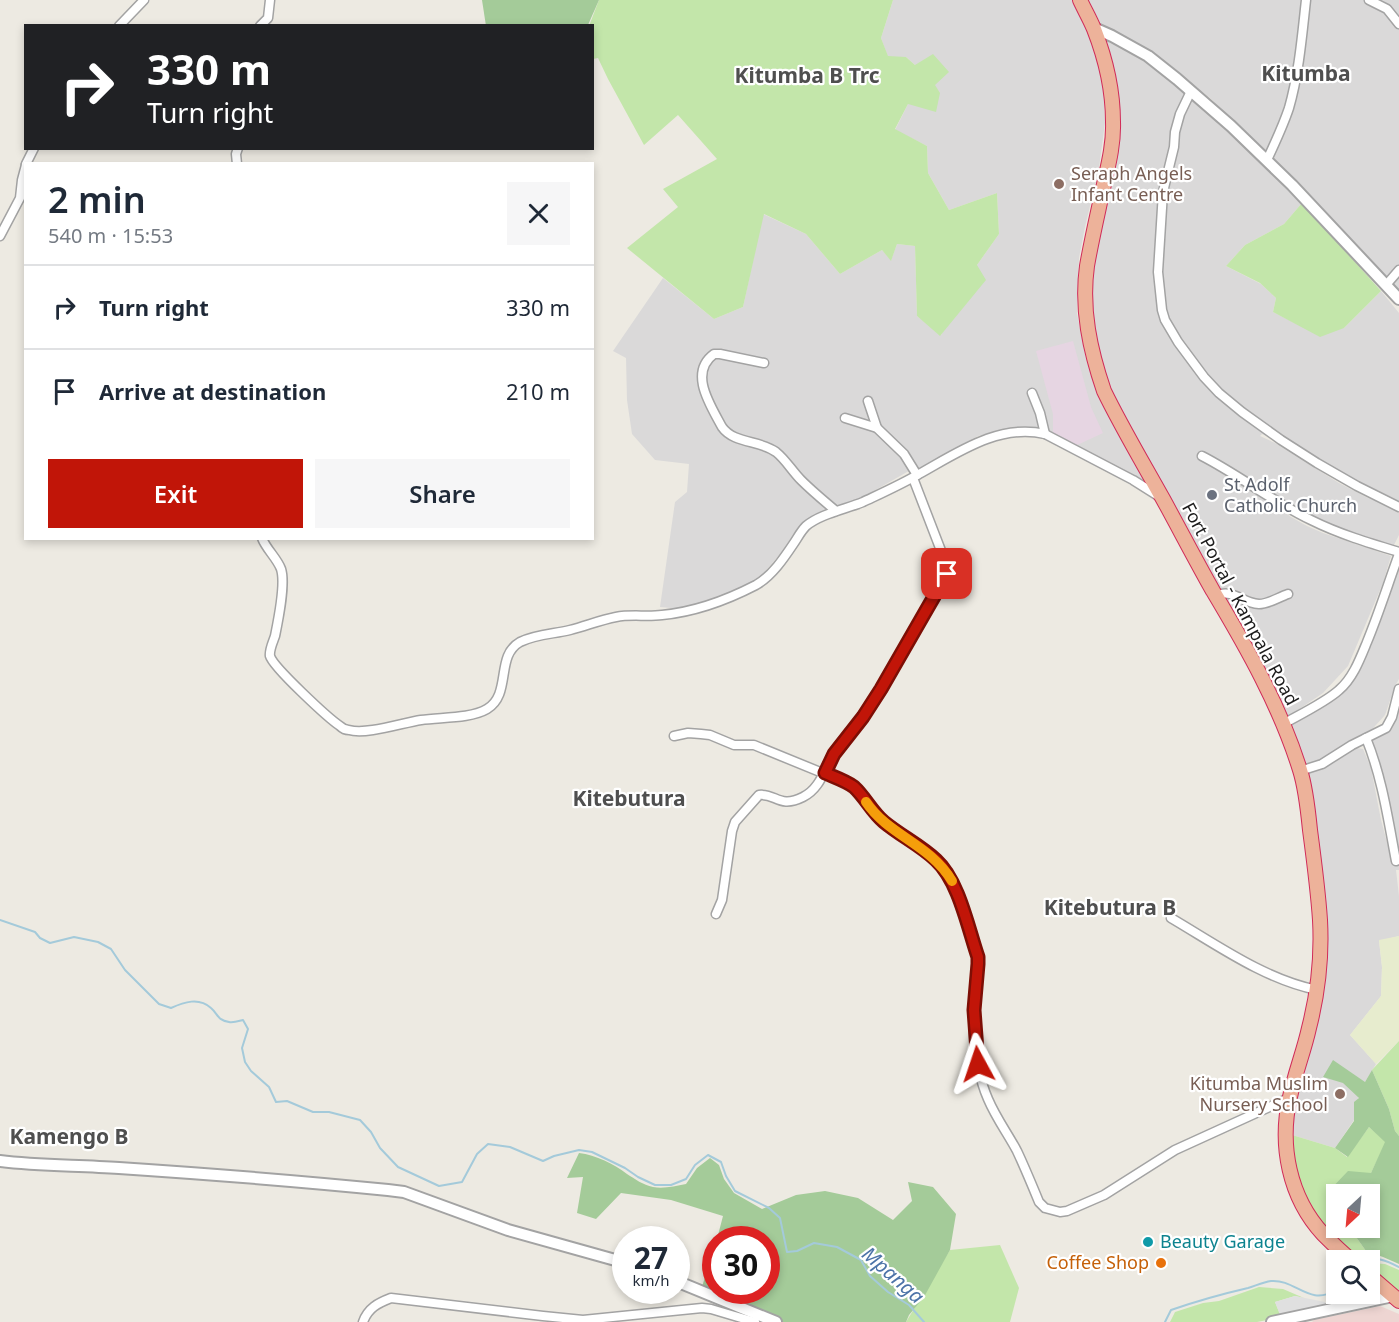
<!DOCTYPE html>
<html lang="en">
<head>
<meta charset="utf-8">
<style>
  :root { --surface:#fff; --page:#f6f6f7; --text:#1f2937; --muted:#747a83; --line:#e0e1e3; --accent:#c11508 }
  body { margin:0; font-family:"Noto Sans",sans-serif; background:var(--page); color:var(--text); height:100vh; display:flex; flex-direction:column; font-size:22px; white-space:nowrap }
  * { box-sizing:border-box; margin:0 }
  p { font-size:20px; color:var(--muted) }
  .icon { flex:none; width:33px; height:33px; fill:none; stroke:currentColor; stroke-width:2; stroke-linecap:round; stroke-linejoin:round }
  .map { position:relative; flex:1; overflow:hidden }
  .drawer { position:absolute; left:24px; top:162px; width:570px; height:378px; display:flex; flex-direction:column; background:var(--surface); border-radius:0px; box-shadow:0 3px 9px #0003 }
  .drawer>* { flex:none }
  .top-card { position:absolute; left:24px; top:24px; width:570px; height:126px; border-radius:0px; box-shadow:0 3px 9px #0003; background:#202124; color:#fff; overflow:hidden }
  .needle { width:39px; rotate:206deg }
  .tools { position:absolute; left:1326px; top:1184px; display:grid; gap:12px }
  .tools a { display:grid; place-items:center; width:54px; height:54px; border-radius:0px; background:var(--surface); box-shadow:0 3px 9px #0003; font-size:30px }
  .speed { position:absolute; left:612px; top:1226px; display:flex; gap:12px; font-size:30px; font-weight:700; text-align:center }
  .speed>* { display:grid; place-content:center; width:78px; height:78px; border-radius:50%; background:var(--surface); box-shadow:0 3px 9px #0003; line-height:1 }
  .speed small { font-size:15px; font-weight:400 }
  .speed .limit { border:9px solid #d22; background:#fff; color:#111 }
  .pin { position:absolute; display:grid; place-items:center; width:51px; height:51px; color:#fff; margin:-26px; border-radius:12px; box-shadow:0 3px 9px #0006 }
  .me { position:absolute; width:66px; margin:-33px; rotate:355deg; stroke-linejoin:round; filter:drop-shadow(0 0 4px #0008) }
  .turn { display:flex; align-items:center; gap:21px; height:126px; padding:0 24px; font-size:27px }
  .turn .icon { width:78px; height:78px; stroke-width:2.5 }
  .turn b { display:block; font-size:42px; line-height:51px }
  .round { display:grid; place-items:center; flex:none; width:63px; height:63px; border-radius:0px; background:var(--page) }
  .headline { display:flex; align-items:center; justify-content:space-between; height:102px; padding:0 24px }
  h1 { font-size:36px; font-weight:600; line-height:45px }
  .action { display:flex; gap:12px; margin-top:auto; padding:12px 24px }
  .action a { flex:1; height:69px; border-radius:0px; background:var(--accent); color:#fff; font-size:24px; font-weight:600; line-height:69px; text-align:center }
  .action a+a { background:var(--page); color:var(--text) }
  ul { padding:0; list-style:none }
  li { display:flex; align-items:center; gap:18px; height:84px; padding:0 24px; border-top:2px solid var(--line) }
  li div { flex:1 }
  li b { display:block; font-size:22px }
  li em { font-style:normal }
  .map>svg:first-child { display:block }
  .residential { fill:#dad9d9 }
  .commercial { fill:#eed5d2 }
  .industrial { fill:#e6d5e2 }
  .farmland { fill:#e7ecce }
  .grass { fill:#c3e6aa }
  .forest { fill:#a4cb99 }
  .parking { fill:#e0e0e0 }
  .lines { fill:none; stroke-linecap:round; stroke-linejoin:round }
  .stream { stroke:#a4cada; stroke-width:2 }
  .minor-casing { stroke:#a3a3a3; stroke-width:11 }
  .tertiary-casing { stroke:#a3a3a3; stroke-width:14 }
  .trunk-casing { stroke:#d02b58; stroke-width:16 }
  .minor { stroke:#fff; stroke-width:8 }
  .tertiary { stroke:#fff; stroke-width:10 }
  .trunk { stroke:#edb29a; stroke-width:14 }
  .route-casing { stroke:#7d0e05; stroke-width:15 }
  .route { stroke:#c11508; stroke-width:10 }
  .slow { stroke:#f59e0b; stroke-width:10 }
  .education-dot { fill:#8d6e63; stroke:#fff; stroke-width:2 }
  .worship-dot { fill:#6b7280; stroke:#fff; stroke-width:2 }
  .culture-dot { fill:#0f9aa8; stroke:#fff; stroke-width:2 }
  .food-dot { fill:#e8710a; stroke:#fff; stroke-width:2 }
  .labels { text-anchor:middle; stroke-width:4.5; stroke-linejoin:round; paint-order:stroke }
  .education-label { font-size:18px; fill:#785e54; stroke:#fff; text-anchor:start }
  .worship-label { font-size:18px; fill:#5b616d; stroke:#fff; text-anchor:start }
  .street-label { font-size:18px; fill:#1c1c1c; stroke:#fff }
  .culture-label { font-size:18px; fill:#0d838f; stroke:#fff; text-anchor:start }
  .food-label { font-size:18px; fill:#c56008; stroke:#fff; text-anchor:end }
  .water-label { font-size:20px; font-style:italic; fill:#4d74a8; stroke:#fff }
  .quarter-label { font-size:21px; font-weight:bold; fill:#4f4f4f; stroke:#fff }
</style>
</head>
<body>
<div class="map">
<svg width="1399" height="1322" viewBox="0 0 1399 1322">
  <rect width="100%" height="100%" fill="#edeae2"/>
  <g class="residential">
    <path d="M893,0h179l20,34 11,45 2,44 -6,45 -14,59 -6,31 -2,55 9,46 18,44 19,40 25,44 -106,-54 -34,-4 -30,7 -62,35 -2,-3 -56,32 -51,23 -57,66 -68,20 -22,-2 15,-105 12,-10 2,-28 -34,-4 -23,-26 -5,-34 -1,-42 -13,-7 50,-73 51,41 29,-12 20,-93 43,20 34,40 42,-24 9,10 6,-16 18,2 2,70 24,19 36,-70 22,-31 -2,-41 -48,17 -21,-37 -1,-27 -32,-16 13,-26 7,-39 -9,-8h-18l-7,-19z"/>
    <path d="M1088,0h311v298l-137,-149 -52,-51 -59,-45 -50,-29z"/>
    <path d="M1104,38l34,16 95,78 69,71 -18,21 -39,21 -19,21 35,18 15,14 -3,14 20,10 51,6 37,-37 18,22v194l-121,-65 -16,-8 -2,2 15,7 64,40 29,15 17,6 14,9v22l-5,10 -5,1 -79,-25 -111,-67 1,3 55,32 36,28 16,9 16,7 68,23 -8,27 -35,83 -25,27 -37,25 -169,-312 -14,-40 -13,-46 1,-60 26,-117z"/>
    <path d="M1399,562v117l-4,7 -10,29 -19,21 -31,21 -31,9 -15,-36 2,-5 18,-10 14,-9 22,-23z"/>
    <path d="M1399,692v178h-3l3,26v40l-20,5 3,26 -1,29 -31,39 26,29 -16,26 -6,30 -19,28 -43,-13 2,-36 30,-114 -20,-209 53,-28 6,1 8,19 10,52 10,37 -18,-94 -6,-22 23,-22z"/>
  </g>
  <path class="commercial" d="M1380,1306l19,8v8h-87l2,-2z"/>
  <path class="industrial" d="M1073,341l18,66 12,26 -30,14 -20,-10v-23l-17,-63z"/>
  <path class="farmland" d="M1399,936v105l-23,23 -26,-29 31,-39 1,-29 -3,-27z"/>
  <g class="grass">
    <path d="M599,0h294l-12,38 7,18 18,1 9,8 18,-11 16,18 -14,13 5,8 -4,19 -28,-8 -13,25 32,17 1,27 21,37 48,-17 2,41 -22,31 9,15 -46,56 -23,-20 -2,-70 -18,-2 -6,17 -9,-11 -42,24 -34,-40 -42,-20 -21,93 -29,12 -87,-71 51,-41 -15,-18 54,-30 -39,-44 -34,30 -36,-66 -10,-21 -5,1 -1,-33h-3z"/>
    <path d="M1302,203l79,88 -37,37 -24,9 -47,-25 3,-14 -16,-15 -34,-17 19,-21 39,-21z"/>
    <path d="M1399,1041v95l-4,-5 -6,-22 -17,-39z"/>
    <path d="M1369,1127l17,15 -15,31 -44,21 9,15v18h13l17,24 -10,6c-12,-11 -35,-32 -43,-45 -14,-24 -19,-49 -21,-77l43,13 12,9z"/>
    <path d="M1000,1245l19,43 -9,34h-104l44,-72z"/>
    <path d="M1370,1263l15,1 14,6v24l-29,-25z"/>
    <path d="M1259,1287l24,2 21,9 -9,-2 -20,6 6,15 -24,5h-87l5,-10 28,-9 16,-2z"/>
  </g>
  <g class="forest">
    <path d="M482,0h117l-11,25 -102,1z"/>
    <path d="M1333,1060l32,22 7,-12 17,39 6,22 4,5v128l-16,-7 -17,-6 -17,-24h21v-33h-34v15l-10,-15 22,-23 23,2 14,-31 -16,-15 -21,30 -13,-9 19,-27v-19l5,-4 -16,-15 -20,-6z"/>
    <path d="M579,1153c17,2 35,11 48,21 8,5 16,11 26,13 11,2 22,-1 33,-3l11,-16 13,-10 9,7 5,14 10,14 28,16 34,-14 29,-4 33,7 35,22 19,-19 -4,-19 25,5 23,27 -6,36 -26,47 -15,18 -3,7h-123l-81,-35 13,-44 1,47h50v-51h-49l6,-23 -52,-16 -50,-7 -25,26 -19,-6 6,-36 -16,1z"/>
  </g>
  <path class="parking" d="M1295,1296l30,6 2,6 -46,9 -6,-15z"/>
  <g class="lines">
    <g class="stream">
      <path d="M0,920l35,12 5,6 10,5 24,-6 24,5 13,7 14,21 34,34 12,4c13,-6 28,-11 40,0 7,6 6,12 18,14 4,1 10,-1 14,-2l5,9 -6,19 3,14 6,9 18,16 7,15 11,-1 26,11h16l31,8 11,12 9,16 18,19 41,19 23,-4 15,-28 11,-10 22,3 33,14 11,-5 25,-6 13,2 33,16 13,9 17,8h16l15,-6 9,-14 13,-10 13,7 5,14 9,15 34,17 11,10 7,34 10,-1 17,-8 23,4 24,13 9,16 18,16 21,13 15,17"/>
      <path d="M1362,1260c14,-4 25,1 37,7"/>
      <path d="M1165,1322l6,-12c26,-9 51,-16 77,-22 7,-2 15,-6 23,-7 25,-2 38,26 65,9"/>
    </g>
    <g class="minor-casing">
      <g id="minor">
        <path d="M1369,0l18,9 12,15"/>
        <path d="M119,26l25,-26"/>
        <path d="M260,26l8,-8 2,-18"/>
        <path d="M1191,91l-11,23 -5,18 -1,15 -11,45 -5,80 4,38 3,10 13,22 26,35 15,16 23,19 39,28 36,23 40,23 42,21"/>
        <path d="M1267,160c8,-17 16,-34 22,-52 10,-35 13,-72 17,-108"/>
        <path d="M26,164l8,-16"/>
        <path d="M237,164l-1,-10 2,-6"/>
        <path d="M0,236l20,-38 2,-18 4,-15"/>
        <path d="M1386,285l13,-15"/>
        <path d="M764,363l-44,-9h-6c-26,19 -3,52 8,73 12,17 38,13 54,25 10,8 16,19 25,28 11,11 23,21 35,31"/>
        <path d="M1032,393l8,20 5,21"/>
        <path d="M868,401l9,27"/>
        <path d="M845,418l32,10 27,26 13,21"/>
        <path d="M1202,456c37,19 71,46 109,64 28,14 58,23 88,32"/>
        <path d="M262,538c4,11 15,20 19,31 5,15 -3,52 -6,67 -2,6 -6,14 -5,20 3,11 58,62 70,70 2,2 6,4 9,4 17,5 53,-7 72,-10 19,-3 49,-1 66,-11 25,-15 8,-53 33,-67 16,-8 34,-8 50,-12 16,-4 30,-10 46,-13 15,-3 31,0 46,-2 32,-3 65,-15 94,-30 16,-9 28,-27 38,-42 4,-6 7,-12 12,-17 14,-12 40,-17 57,-24 19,-9 39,-18 56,-28 38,-21 80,-51 126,-40l88,46 27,17"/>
        <path d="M1216,595c20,-6 25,8 43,9 10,0 20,-7 29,-10"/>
        <path d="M1283,724c16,-9 43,-22 56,-34 14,-12 21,-31 28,-48 12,-29 21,-58 32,-88"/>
        <path d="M674,736l14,-3 13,1 9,1 24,10h20l98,40c11,11 19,25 31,36 26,23 50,28 70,62l25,74v7c-7,42 -7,96 10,135 8,19 20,35 29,52 8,17 15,34 22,51l6,6 15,4 7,-1 37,-16 71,-45 114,-52"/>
        <path d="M1366,738c16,39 22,81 30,123"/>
        <path d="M1300,771l22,-7 30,-19 34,-17 6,-11 7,-28"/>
        <path d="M716,914l6,-14 10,-69 3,-9 24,-27c17,-2 20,14 44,2 18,-9 21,-28 31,-44 9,-13 20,-24 29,-36 17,-24 31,-50 45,-75 13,-22 27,-45 39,-68v-7l-2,-6 -32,-83"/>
        <path d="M1171,918c46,27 93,61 146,72"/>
        <path d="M363,1322c5,-14 15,-19 28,-24l152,18 40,4 119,-12 9,1 44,13"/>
      </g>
    </g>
    <g class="tertiary-casing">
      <g id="tertiary">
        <path d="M1094,28l18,8 36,20 29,23 54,47 61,59 107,114"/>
        <path d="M0,1161c39,5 79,4 119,7 90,6 179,13 269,22l16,2 104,38 118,33"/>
        <path d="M676,1281l100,41"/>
        <path d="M1272,1322l121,-26"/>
      </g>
    </g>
    <g class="trunk-casing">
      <g id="trunk">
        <path d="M1080,0c4,9 10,19 14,29 11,28 19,62 19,93 1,26 -7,51 -12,76 -5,23 -10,45 -14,68 -6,43 3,84 17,125 18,37 39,72 59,108 17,31 33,62 50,92 34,57 67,115 87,179 6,19 8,40 10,60 4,30 8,60 10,90 2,36 -2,73 -11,108 -5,23 -14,45 -19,69 -11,48 -1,100 33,137 9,9 18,18 28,26"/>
        <path d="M1370,1276l29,25"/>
      </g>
    </g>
    <use href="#minor" class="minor"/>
    <use href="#tertiary" class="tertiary"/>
    <use href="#trunk" class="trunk"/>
  </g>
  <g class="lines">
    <g class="route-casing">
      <path id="route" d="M947,574l-66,115 -18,28 -29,37 -9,19c9,4 21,8 29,14 11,10 18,25 30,35 17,14 36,23 52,38 23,21 32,68 42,97v7l-4,46 4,54"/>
    </g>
    <use href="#route" class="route"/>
    <path class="slow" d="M866,802c23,34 64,42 86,79"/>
  </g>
  <g class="education-dot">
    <circle cx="1059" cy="184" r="6"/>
    <circle cx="1340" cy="1094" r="6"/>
  </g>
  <circle class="worship-dot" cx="1212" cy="495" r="6"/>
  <circle class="culture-dot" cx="1148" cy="1242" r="6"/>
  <circle class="food-dot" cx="1161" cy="1263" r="6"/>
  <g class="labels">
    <g class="education-label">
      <text x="1071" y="180">Seraph Angels<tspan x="1071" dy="21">Infant Centre</tspan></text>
      <text x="1328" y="1090" text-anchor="end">Kitumba Muslim<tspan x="1328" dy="21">Nursery School</tspan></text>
    </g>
    <g class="worship-label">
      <text x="1224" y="491">St Adolf<tspan x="1224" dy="21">Catholic Church</tspan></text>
    </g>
    <g class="street-label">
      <text transform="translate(1240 604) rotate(62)" y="6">Fort Portal - Kampala Road</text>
    </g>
    <g class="culture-label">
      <text x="1160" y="1248">Beauty Garage</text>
    </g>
    <g class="food-label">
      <text x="1149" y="1269">Coffee Shop</text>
    </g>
    <g class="water-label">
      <text transform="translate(893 1275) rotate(41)" y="7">Mpanga</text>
    </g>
    <g class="quarter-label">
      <text x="1306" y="81">Kitumba</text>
      <text x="807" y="83">Kitumba B Trc</text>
      <text x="629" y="806">Kitebutura</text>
      <text x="1110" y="915">Kitebutura B</text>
      <text x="69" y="1144">Kamengo B</text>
    </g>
  </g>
</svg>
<div class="tools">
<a><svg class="needle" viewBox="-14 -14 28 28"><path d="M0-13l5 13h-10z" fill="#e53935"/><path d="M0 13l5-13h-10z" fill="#747a83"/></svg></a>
<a><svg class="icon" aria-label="search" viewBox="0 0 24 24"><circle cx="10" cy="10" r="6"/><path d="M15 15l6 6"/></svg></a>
</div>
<div class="speed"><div>27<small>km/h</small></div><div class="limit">30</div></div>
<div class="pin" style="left:947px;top:574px;background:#d93025"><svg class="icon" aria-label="arrive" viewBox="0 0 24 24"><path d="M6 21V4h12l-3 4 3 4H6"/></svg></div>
<svg class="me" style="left:978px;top:1064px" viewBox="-20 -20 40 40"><path d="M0-17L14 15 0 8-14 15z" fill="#c11508" stroke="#fff" stroke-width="4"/></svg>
<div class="top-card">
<div class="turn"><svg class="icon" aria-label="right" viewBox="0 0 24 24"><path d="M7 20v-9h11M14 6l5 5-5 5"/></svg><div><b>330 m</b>Turn right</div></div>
</div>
<section class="drawer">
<div class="headline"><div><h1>2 min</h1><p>540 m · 15:53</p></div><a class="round"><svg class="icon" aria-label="close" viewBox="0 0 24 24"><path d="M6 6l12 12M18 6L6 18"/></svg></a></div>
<ul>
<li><svg class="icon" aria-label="right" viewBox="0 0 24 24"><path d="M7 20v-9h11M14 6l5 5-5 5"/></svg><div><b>Turn right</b></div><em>330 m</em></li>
<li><svg class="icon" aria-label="arrive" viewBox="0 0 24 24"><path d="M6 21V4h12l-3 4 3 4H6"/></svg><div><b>Arrive at destination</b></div><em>210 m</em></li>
</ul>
<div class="action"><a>Exit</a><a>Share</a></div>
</section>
</div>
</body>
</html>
